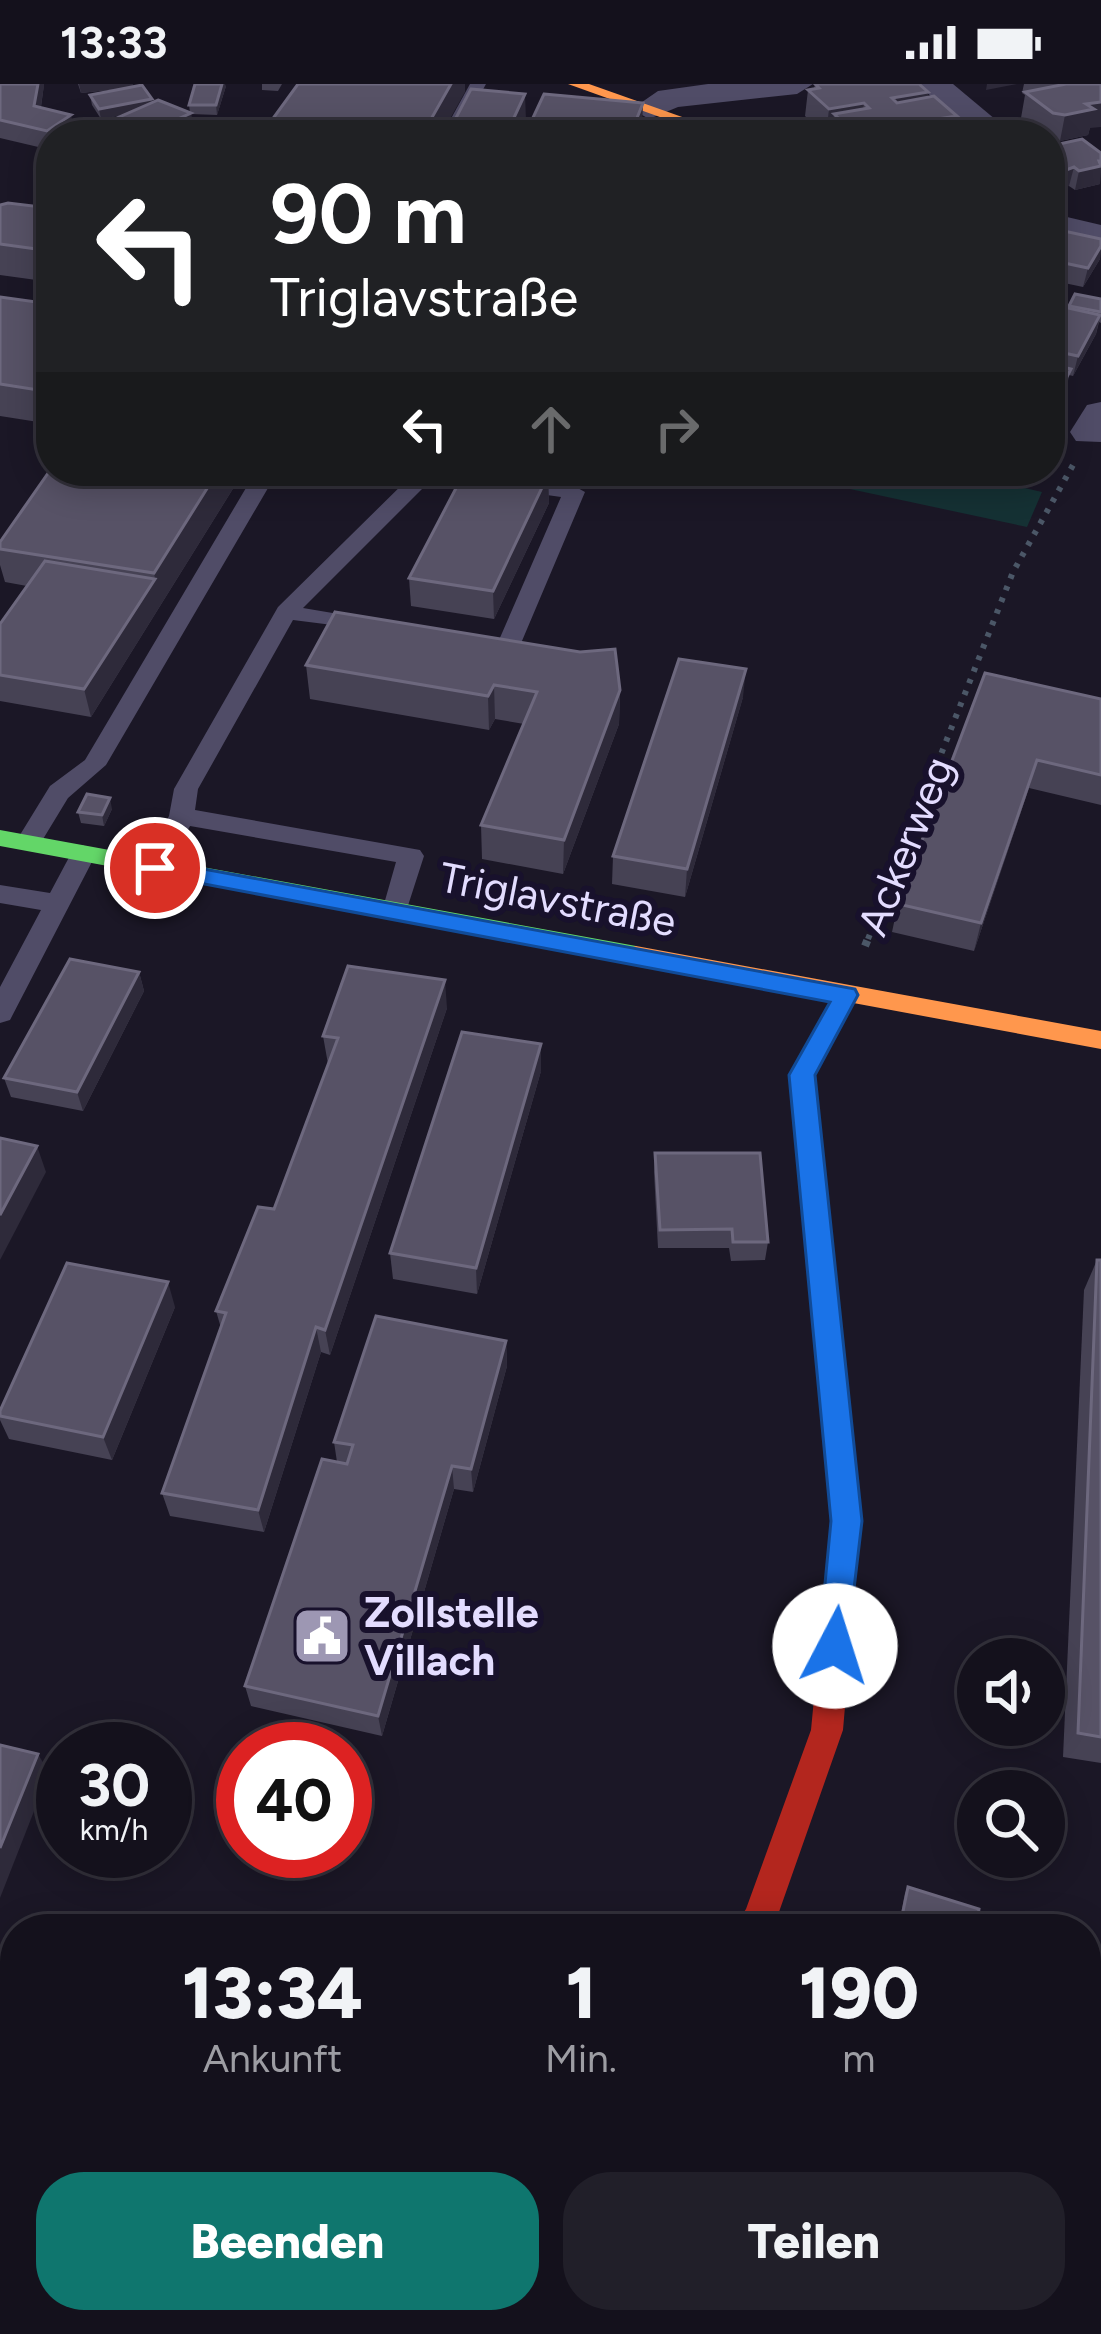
<!DOCTYPE html>
<html lang="de">
<head>
<meta charset="utf-8">
<style>
  :root { --surface:#14111c; --page:#211f29; --text:#f1f3f6; --muted:#9d9da3; --line:#33313b; --accent:#0f766e }
  body { margin:0; font-family:Figtree,sans-serif; background:var(--page); color:var(--text); height:100vh; display:flex; flex-direction:column; font-size:45px; white-space:nowrap }
  * { box-sizing:border-box; margin:0 }
  p { font-size:39px; color:var(--muted) }
  .icon { flex:none; width:66px; height:66px; fill:none; stroke:currentColor; stroke-width:2; stroke-linecap:round; stroke-linejoin:round }
  .map { position:relative; flex:1; overflow:hidden }
  .panel { position:absolute; left:0px; top:1830px; width:1101px; height:420px; display:flex; flex-direction:column; background:var(--surface); border-radius:48px 48px 0 0; box-shadow:0 6px 30px #0003,0 0 0 3px var(--line) }
  .panel>* { flex:none }
  .top-card { position:absolute; left:36px; top:36px; width:1029px; height:366px; border-radius:48px; box-shadow:0 6px 30px #0003,0 0 0 3px var(--line); background:#202124; color:#fff; overflow:hidden }
  .controls { position:absolute; left:957px; top:1554px; display:grid; gap:24px }
  .controls a { display:grid; place-items:center; width:108px; height:108px; border-radius:50%; background:var(--surface); box-shadow:0 6px 30px #0003,0 0 0 3px var(--line); font-size:60px }
  .speed { position:absolute; left:36px; top:1638px; display:flex; gap:24px; font-size:60px; font-weight:700; text-align:center }
  .speed>* { display:grid; place-content:center; width:156px; height:156px; border-radius:50%; background:var(--surface); box-shadow:0 6px 30px #0003,0 0 0 3px var(--line); line-height:1 }
  .speed small { font-size:30px; font-weight:400 }
  .speed .limit { border:18px solid #d22; background:#fff; color:#111 }
  .pin { position:absolute; display:grid; place-items:center; width:102px; height:102px; color:#fff; margin:-51px; border:6px solid #fff; border-radius:50%; box-shadow:0 3px 12px #0007 }
  .me { position:absolute; width:132px; margin:-66px; rotate:5deg; stroke-linejoin:round; filter:drop-shadow(0 0 9px #0008) }
  .turn { display:flex; align-items:center; gap:42px; height:252px; padding:0 36px; font-size:54px }
  .turn .icon { width:156px; height:156px; stroke-width:2.5 }
  .turn b { display:block; font-size:84px; line-height:102px }
  .lanes { display:flex; align-items:center; height:114px; padding:0 36px; background:#0003; justify-content:center; gap:60px; direction:ltr }
  .lanes .off { opacity:.35 }
  .eta { display:flex; justify-content:space-evenly; align-items:center; height:204px; text-align:center }
  .eta b { font-size:72px; font-weight:800; line-height:84px }
  .action { display:flex; gap:24px; margin-top:auto; padding:24px 36px }
  .action a { flex:1; height:138px; border-radius:48px; background:var(--accent); color:#fff; font-size:48px; font-weight:800; line-height:138px; text-align:center }
  .action a+a { background:var(--page); color:var(--text) }
  .status { display:flex; justify-content:space-between; align-items:center; height:84px; padding:0 60px; background:var(--surface); direction:ltr }
  .status svg { height:33px; fill:currentColor }
  .map>svg:first-child { display:block }
  .green { fill:#153134 }
  .lines { fill:none; stroke-linecap:round; stroke-linejoin:round }
  .path-far1 { stroke:#4b5767; stroke-width:6; stroke-dasharray:4.5 8; stroke-linecap:butt }
  .path { stroke:#4b5767; stroke-width:8; stroke-dasharray:6 9; stroke-linecap:butt }
  .lane { fill:#504c67; fill-rule:evenodd }
  .street { fill:#504c67; fill-rule:evenodd }
  .fast { fill:#63d668; fill-rule:evenodd }
  .slow { fill:#ff974d; fill-rule:evenodd }
  .jam { fill:#b3261e; fill-rule:evenodd }
  .wall { fill:#464254 }
  .shaded-wall { fill:#2e2a3a }
  .building { fill:#575266; stroke:#6d687e; stroke-width:3 }
  .route { fill:#1a73e8; stroke:#114b97; stroke-width:3 }
  .labels { text-anchor:middle; stroke-width:12; stroke-linejoin:round; paint-order:stroke }
  .street-label { font-size:42px; fill:#e3dcff; stroke:#18112c }
  .poi-label { font-size:42px; font-weight:bold; fill:#e3dcff; stroke:#18112c; text-anchor:start }
</style>
</head>
<body>
<div class="status"><b>13:33</b><svg viewBox="0 0 49 12"><path d="M0 12V9h3v3zM5 12V6h3v6zM10 12V3h3v9zM15 12V0h3v12zM26 1h20v11H26zM47 4h2v5h-2z"/></svg></div>
<div class="map">
<svg width="1101" height="2250" viewBox="0 0 1101 2250">
  <rect width="100%" height="100%" fill="#1b1726"/>
  <path class="green" d="M766,387h184l92,21 -15,35z"/>
  <g class="lines">
    <path class="path-far1" d="M868,855l145,-367 60,-107"/>
    <path class="path" d="M865,862l4,-10"/>
    <g class="lane">
      <path d="M470,0h16l-28,51h-16z"/>
      <path d="M256,387h22l-172,294 -38,33 -31,51h-18l-4,-6 35,-57 35,-26z"/>
      <path d="M416,387h50l108,15 11,6 -66,156 -12,7 -36,-6 -4,-5 12,-7 20,3 62,-143 -129,-18 -129,129 77,13v10l-87,-11 -95,169 -3,21 225,40 4,6 -20,62 -9,2 -13,-9 14,-49 -206,-36 -26,48h-18l-4,-6 27,-52 5,-27 104,-182z"/>
      <path d="M83,761l13,9 -86,166 -10,3v-36l41,-77 -41,-7v-18l50,8 24,-45z"/>
    </g>
    <g class="street">
      <path d="M708,0h105l-16,10 -119,13 -29,12 -17,-10 26,-18z"/>
      <path d="M917,0h36l61,51h-38z"/>
      <path d="M1050,129l51,12v22l-51,-12z"/>
      <path d="M1101,318v40l-25,-1 -6,-9 17,-27z"/>
      <path d="M218,2235h101l-7,15h-101z"/>
    </g>
    <g class="fast">
      <path d="M0,746l636,116 12,9 -12,9 -636,-118z"/>
      <path d="M846,902l12,9 -43,79 20,188 -4,8h-20l-4,-8 -18,-188 48,-85z"/>
    </g>
    <g class="slow">
      <path d="M568,0h21l144,51h-23z"/>
      <path d="M636,862l465,85v18l-474,-88 -3,-6 3,-6z"/>
    </g>
    <path class="jam" d="M821,1167l10,3 4,8 26,259 -18,209 -70,199h-40l13,-20 65,-179 20,-209 -24,-259 4,-8z"/>
  </g>
  <g class="wall">
    <path d="M0,0h44l-3,23 34,26 -24,2v15l-51,-12z"/>
    <path d="M78,0h55v3l19,15 38,11 -1,-8 37,-19 -9,29 -26,-1 2,18 -7,3h-66l-3,-17 10,-4 -26,5 -9,-14 -2,-10 38,-7 -47,5z"/>
    <path d="M262,0h20l-4,7 -16,-1z"/>
    <path d="M815,0l113,8 -1,5 26,38h-127l-21,-19 3,-26 6,-1z"/>
    <path d="M1024,0h77l-13,51 -28,6 -10,-2v-4h-7l-22,-17 4,-23 -3,-2z"/>
    <path d="M530,40l112,5 -2,6h-110z"/>
    <path d="M1050,62l51,7 -1,31 -25,6 -6,-4z"/>
    <path d="M51,112v86l-51,-7v-70l41,2z"/>
    <path d="M1050,144l51,11 -1,20 -17,28 -33,-7z"/>
    <path d="M1075,210l26,5v24l-2,-1 -3,12 -23,42 -4,-1 -3,14 -14,27h-2v-112l18,4z"/>
    <path d="M0,213l51,7v120l-51,-8z"/>
    <path d="M51,387h193l-153,246 -91,-16v-77l27,-38 -22,-4 -5,-17v-23z"/>
    <path d="M548,391l1,28 -55,116 -83,-13 -2,-28z"/>
    <path d="M580,568l40,38 -1,34 -56,150 -81,-15 -1,-34 43,-101 -29,-5 -6,11 -179,-31 -4,-34z"/>
    <path d="M985,589l116,26v106l-72,-17 -55,163 -82,-19 6,-28z"/>
    <path d="M743,613l-58,200 -73,-13 1,-28z"/>
    <path d="M112,725l-8,17 -23,-3 -3,-11z"/>
    <path d="M139,888l5,19 -61,120 -72,-14 -7,-19z"/>
    <path d="M447,924l-117,347 -9,-3 -57,180 -94,-16 -8,-23 59,-165 -5,-17 58,-102 54,-145 -5,-28z"/>
    <path d="M541,987l-64,223 -84,-15 -3,-26z"/>
    <path d="M655,1069l113,89 -3,18 -34,1 -2,-13h-71l-4,-76z"/>
    <path d="M1097,1176h4v503l-38,-6 21,-467z"/>
    <path d="M175,1223l-63,153 -103,-21 -9,-19v-9z"/>
    <path d="M506,1257l1,25 -34,126 -19,-3 -72,247 -131,-30 -6,-20 92,-224 -3,-20z"/>
    <path d="M908,1803l68,42h-78l7,-36z"/>
    <path d="M1086,1997l15,253h-30l-1,-15h16z"/>
  </g>
  <g class="shaded-wall">
    <path d="M38,0h6v2l-6,38 -4,-18z"/>
    <path d="M79,0h54v3l-52,6z"/>
    <path d="M222,0h3l1,2 -9,29 -1,-10z"/>
    <path d="M451,0h14v8l-24,43h-19z"/>
    <path d="M987,0h30l-31,6z"/>
    <path d="M928,8l-4,25 -35,7 3,-26z"/>
    <path d="M525,10l1,26 -8,15h-12z"/>
    <path d="M152,15l2,10 -53,10 -2,-10z"/>
    <path d="M1101,18v25l-11,1 -2,7 -28,6 5,-26 21,-11z"/>
    <path d="M643,19l-1,26 -2,6h-9z"/>
    <path d="M864,19l-4,26 -26,-15 -2,20 -6,1 3,-26z"/>
    <path d="M191,29l2,19 -7,3h-36l-1,-3z"/>
    <path d="M71,31l4,18 -2,2h-22v15l-4,-19z"/>
    <path d="M957,32l-4,19h-29l1,-8 19,-9z"/>
    <path d="M919,38l-1,13h-39z"/>
    <path d="M1101,77l-1,23 -25,6 4,-19z"/>
    <path d="M1074,83l-5,19 -19,7v-17z"/>
    <path d="M1101,162l-1,13 -17,28 5,-19z"/>
    <path d="M1100,231l-4,19 -23,42 5,-20z"/>
    <path d="M1071,285l-5,20 -14,27 5,-20z"/>
    <path d="M218,387h26l-153,246 -7,-28 71,-110 -1,-6z"/>
    <path d="M548,391l1,28 -55,116 -1,-28z"/>
    <path d="M746,585l-3,28 -58,200 2,-28z"/>
    <path d="M494,601l1,34 -6,11 -1,-34z"/>
    <path d="M620,606l-1,34 -56,150 1,-34z"/>
    <path d="M1037,676l-8,28 -55,163 7,-28z"/>
    <path d="M110,714l2,11 -8,17 -2,-11z"/>
    <path d="M139,888l5,19 -61,120 -6,-19z"/>
    <path d="M445,896l2,28 -117,347 -5,-25z"/>
    <path d="M541,960v27l-64,223 -1,-26z"/>
    <path d="M37,1062l9,26 -46,88v-45z"/>
    <path d="M168,1198l7,25 -63,153 -9,-23z"/>
    <path d="M316,1243l5,25 -57,180 -6,-22z"/>
    <path d="M506,1257l1,25 -34,126 -2,-23z"/>
    <path d="M452,1382l2,23 -72,247 -4,-20z"/>
    <path d="M38,1670l11,19 -49,125v-50z"/>
  </g>
  <g class="building">
    <path d="M0,0h38l-4,22 37,9 -24,16 -47,-11z"/>
    <path d="M195,0h27l-6,21h-27z"/>
    <path d="M298,0h153l-29,51h-161z"/>
    <path d="M815,0h104l9,8 -36,6 5,5 37,-7 23,20 -13,2 6,5 -25,4 -6,-5 -40,13h-8l-3,-3 -12,2 -22,-20 35,-6 -5,-5 -35,6 -21,-19 11,-2z"/>
    <path d="M1066,0h35v18l-15,2 8,5 -29,6 -12,-2 -28,-21z"/>
    <path d="M142,1l10,14 -53,10 -9,-14z"/>
    <path d="M471,5l54,5 -19,41h-59z"/>
    <path d="M544,10l99,9 -12,30 -15,-1 -1,3h-76l4,-9 -13,-2z"/>
    <path d="M158,16l33,13 -42,19 -32,-14z"/>
    <path d="M686,40l58,11h-68z"/>
    <path d="M1082,55l19,14v8h-2l2,5 -22,5 -5,-4 -24,9v-30z"/>
    <path d="M51,112v55l-51,-7v-39l8,-2 33,4z"/>
    <path d="M1050,144l51,11v7l-13,22 -38,-8z"/>
    <path d="M1075,210l26,5v13l-32,-6z"/>
    <path d="M0,213l51,7v88l-51,-8z"/>
    <path d="M1050,220l50,11 -22,41 -28,-6z"/>
    <path d="M1050,280l21,5 -14,27 -7,-1z"/>
    <path d="M51,385v2h167l-64,102 -154,-24v-7z"/>
    <path d="M465,387h58l25,4 -55,116 -84,-13z"/>
    <path d="M45,477l110,18 -71,110 -84,-14v-51z"/>
    <path d="M335,528l245,40 35,-3 5,41 -56,150 -83,-15 56,-133 -43,-7 -6,11 -182,-31z"/>
    <path d="M679,575l67,10 -59,200 -74,-13z"/>
    <path d="M985,589l116,26v76l-64,-15 -56,163 -83,-19z"/>
    <path d="M87,710l23,4 -8,17 -24,-3z"/>
    <path d="M70,875l69,13 -62,120 -73,-14z"/>
    <path d="M348,882l97,14 -120,350 -9,-3 -58,183 -96,-17 64,-180 -10,-2 42,-104 16,2 64,-171 -15,-2z"/>
    <path d="M462,948l79,12 -65,224 -86,-15z"/>
    <path d="M0,1054l37,8 -37,69z"/>
    <path d="M655,1069h105l8,89h-35l-1,-13 -72,1z"/>
    <path d="M1097,1176h4v477l-23,-4z"/>
    <path d="M67,1179l101,19 -65,155 -103,-21v-5z"/>
    <path d="M376,1232l130,25 -35,128 -19,-3 -74,250 -133,-30 77,-227 25,5 6,-19 -19,-3z"/>
    <path d="M0,1661l38,9 -38,94z"/>
    <path d="M908,1803l71,22 -3,20h-66l-10,-3z"/>
    <path d="M1086,1997l15,2v251h-13l-2,-71z"/>
    <path d="M495,2235h366l9,15h-394z"/>
  </g>
  <path class="route" d="M155,776l700,129 3,6 -43,80 47,446 -16,136 -11,4 -12,-4 -4,-11 12,-125 -42,-446 41,-73 -684,-129v-11z"/>
  <defs>
    <g id="civic-square" transform="scale(3)"><rect x="-9" y="-9" width="18" height="18" rx="4" fill="#9d97b3" stroke="#18112c"/><path d="M-.6-6.5H3V-4.5H.6V-3L4-1V1h2V6H-6V1h2V-1L-.6-3ZM-1.2 2.5V6h2.4V2.5Z" fill="#fff"/></g>
  </defs>
  <g fill-rule="evenodd">
    <use href="#civic-square" x="322" y="1552"/>
  </g>
  <g class="labels">
    <g class="street-label">
      <text transform="translate(905 762) rotate(-68)" y="15">Ackerweg</text>
      <text transform="translate(558 815) rotate(11)" y="15">Triglavstraße</text>
    </g>
    <g class="poi-label">
      <text x="364" y="1543">Zollstelle<tspan x="364" dy="48">Villach</tspan></text>
    </g>
  </g>
</svg>
<div class="controls">
<a><svg class="icon" aria-label="sound" viewBox="0 0 24 24"><path d="M4 9h4l5-4v14l-5-4H4zM17 9q2 3 0 6"/></svg></a>
<a><svg class="icon" aria-label="search" viewBox="0 0 24 24"><circle cx="10" cy="10" r="6"/><path d="M15 15l6 6"/></svg></a>
</div>
<div class="speed"><div>30<small>km/h</small></div><div class="limit">40</div></div>
<div class="pin" style="left:155px;top:784px;background:#d93025"><svg class="icon" aria-label="arrive" viewBox="0 0 24 24"><path d="M6 21V4h12l-3 4 3 4H6"/></svg></div>
<svg class="me" style="left:835px;top:1562px" viewBox="-20 -20 40 40"><circle r="19" fill="#fff"/><path d="M0-13L10 11 0 6-10 11z" fill="#1a73e8"/></svg>
<div class="top-card">
<div class="turn"><svg class="icon" aria-label="left" viewBox="0 0 24 24"><path d="M17 20v-9H6M10 6l-5 5 5 5"/></svg><div><b>90 m</b>Triglavstraße</div></div>
<div class="lanes"><svg class="icon" aria-label="left" viewBox="0 0 24 24"><path d="M17 20v-9H6M10 6l-5 5 5 5"/></svg><svg class="icon off" aria-label="ahead" viewBox="0 0 24 24"><path d="M12 20V5M6 11l6-6 6 6"/></svg><svg class="icon off" aria-label="right" viewBox="0 0 24 24"><path d="M7 20v-9h11M14 6l5 5-5 5"/></svg></div>
</div>
<section class="panel">
<div class="eta">
<div><b>13:34</b><p>Ankunft</p></div>
<div><b>1</b><p>Min.</p></div>
<div><b>190</b><p>m</p></div>
</div>
<div class="action"><a>Beenden</a><a>Teilen</a></div>
</section>
</div>
</body>
</html>
